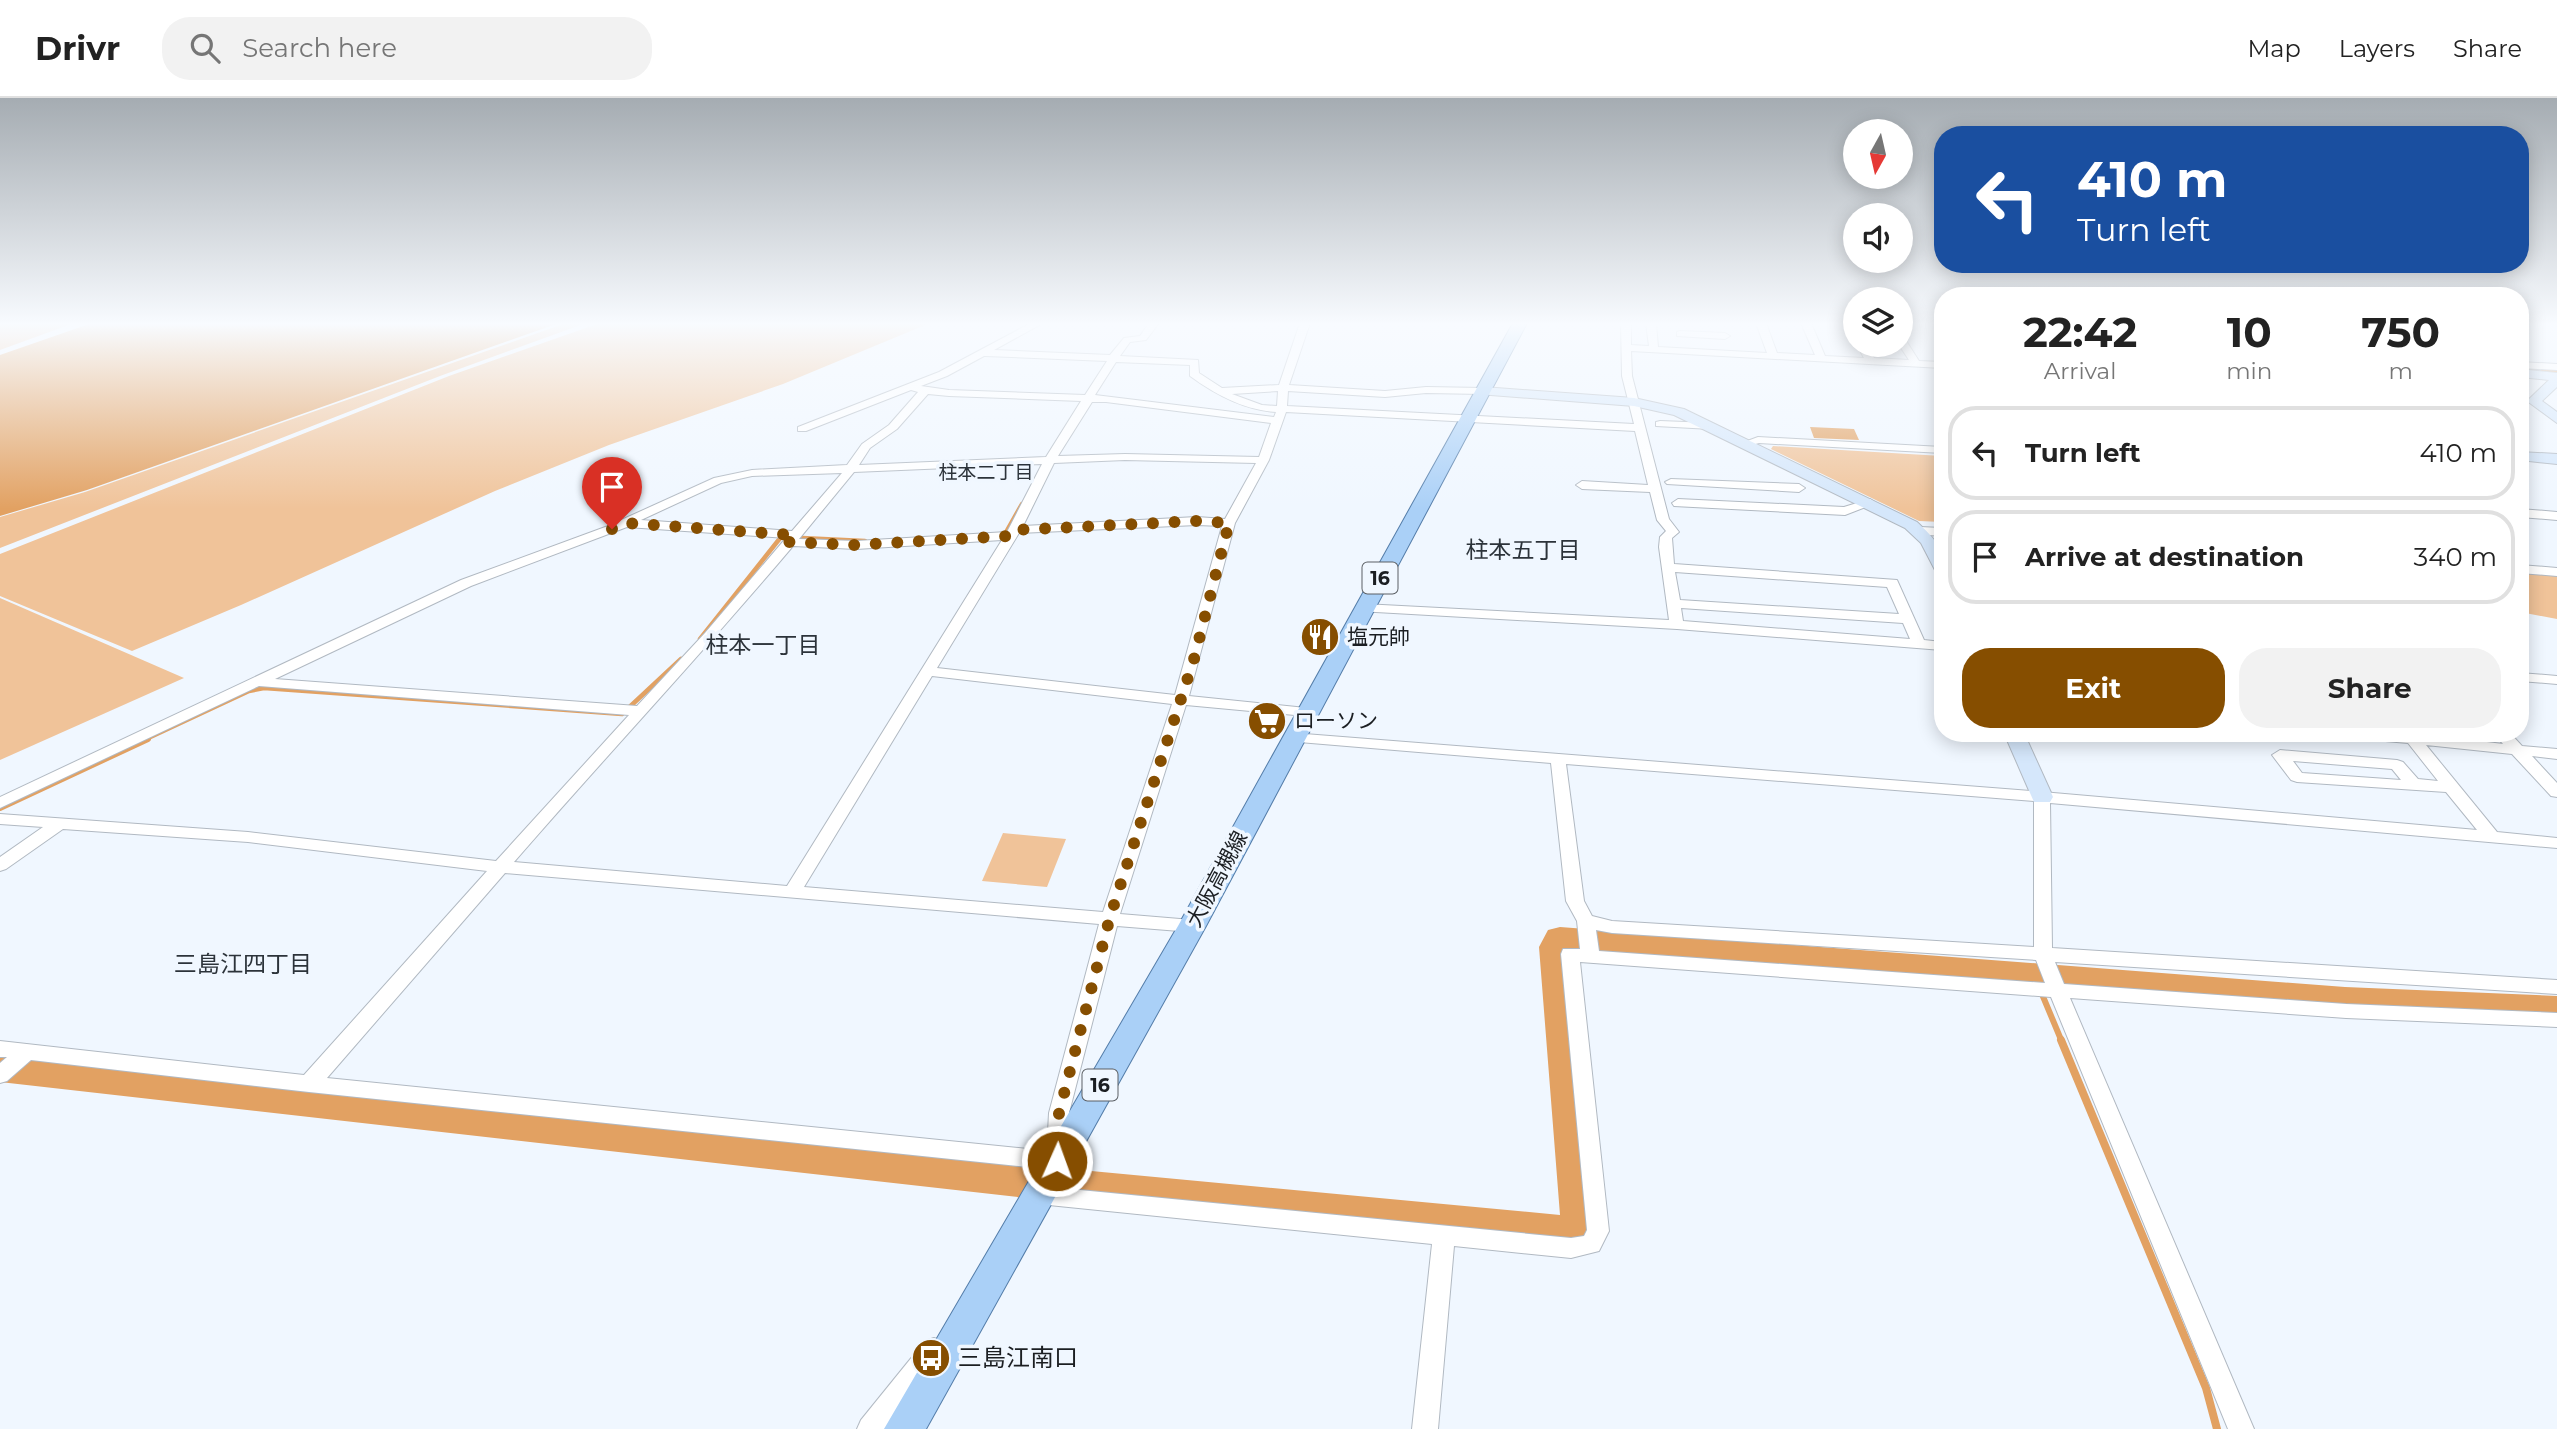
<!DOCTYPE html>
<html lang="en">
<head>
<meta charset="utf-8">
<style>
  :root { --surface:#fff; --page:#f2f2f2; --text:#222; --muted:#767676; --line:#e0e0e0; --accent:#864e00 }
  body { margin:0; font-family:Montserrat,"Noto Sans JP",sans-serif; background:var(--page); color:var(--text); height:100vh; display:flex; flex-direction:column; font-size:26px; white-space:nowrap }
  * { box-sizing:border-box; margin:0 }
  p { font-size:23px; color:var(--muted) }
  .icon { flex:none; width:38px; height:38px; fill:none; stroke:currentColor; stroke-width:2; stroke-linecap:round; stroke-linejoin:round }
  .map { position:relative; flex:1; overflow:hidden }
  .side { position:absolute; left:1934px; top:189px; width:595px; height:455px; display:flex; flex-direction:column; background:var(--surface); border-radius:28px; box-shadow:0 4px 18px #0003 }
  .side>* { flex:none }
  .top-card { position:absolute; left:1934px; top:28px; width:595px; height:147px; border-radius:28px; box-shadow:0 4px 18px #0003; background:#1a4fa0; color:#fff; overflow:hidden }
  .needle { width:46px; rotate:188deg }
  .buttons { position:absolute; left:1843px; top:21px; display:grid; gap:14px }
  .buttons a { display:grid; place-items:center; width:70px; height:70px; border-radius:50%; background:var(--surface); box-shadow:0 4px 18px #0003; font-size:35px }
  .pin { position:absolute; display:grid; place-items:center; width:60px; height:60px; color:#fff; margin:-72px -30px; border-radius:50% 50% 50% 0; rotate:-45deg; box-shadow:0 0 7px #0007 }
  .pin .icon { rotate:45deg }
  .me { position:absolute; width:77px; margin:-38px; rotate:2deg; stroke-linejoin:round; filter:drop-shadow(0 0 5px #0008) }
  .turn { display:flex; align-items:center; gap:24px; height:147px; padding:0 28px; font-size:32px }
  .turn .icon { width:91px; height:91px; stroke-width:2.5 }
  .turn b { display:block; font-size:49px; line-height:60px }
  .eta { display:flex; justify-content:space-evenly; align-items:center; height:119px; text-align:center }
  .eta b { font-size:42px; font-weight:700; line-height:49px }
  .action { display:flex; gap:14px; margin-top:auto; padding:14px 28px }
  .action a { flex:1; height:80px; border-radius:28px; background:var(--accent); color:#fff; font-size:28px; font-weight:700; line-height:80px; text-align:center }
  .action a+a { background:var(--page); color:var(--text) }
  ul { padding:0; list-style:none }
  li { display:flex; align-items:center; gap:21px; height:94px; margin:0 14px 10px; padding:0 14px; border:4px solid var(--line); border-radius:28px }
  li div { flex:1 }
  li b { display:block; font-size:26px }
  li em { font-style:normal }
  header { display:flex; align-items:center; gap:42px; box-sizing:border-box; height:98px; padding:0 35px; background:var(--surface); border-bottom:2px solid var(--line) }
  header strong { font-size:33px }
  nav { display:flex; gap:38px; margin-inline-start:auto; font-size:24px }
  .search { width:490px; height:63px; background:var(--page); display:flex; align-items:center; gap:18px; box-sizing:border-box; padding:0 24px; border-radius:28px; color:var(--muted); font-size:26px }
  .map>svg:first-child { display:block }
  .green { fill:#f0c399 }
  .water { fill:#e2a162 }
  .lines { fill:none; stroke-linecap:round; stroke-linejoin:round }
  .stream-far2 { stroke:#e2a162; stroke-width:4.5 }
  .stream-far1 { stroke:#e2a162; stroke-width:6 }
  .stream { stroke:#e2a162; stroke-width:8 }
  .river { fill:#e2a162; fill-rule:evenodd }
  .street-casing { stroke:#b1b9c2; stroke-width:2 }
  .secondary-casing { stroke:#b1b9c2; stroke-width:2 }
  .primary-casing { stroke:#547da9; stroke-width:2 }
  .street { fill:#fff; fill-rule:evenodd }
  .secondary { fill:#d5e7fb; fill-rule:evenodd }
  .primary { fill:#aad0f7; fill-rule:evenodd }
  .route { stroke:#864e00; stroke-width:12; stroke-dasharray:0 21.6 }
  .labels { text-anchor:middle; stroke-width:7; stroke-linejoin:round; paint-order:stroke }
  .far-neighbourhood-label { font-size:19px; fill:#2c333a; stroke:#f0f7ff }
  .shield { fill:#f0f7ff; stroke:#5b5f64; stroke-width:2 }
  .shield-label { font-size:19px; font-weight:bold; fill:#1b1e22 }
  .poi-label { font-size:21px; fill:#1b1e22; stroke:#f0f7ff; text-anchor:start }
  .street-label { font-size:21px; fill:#1b1e22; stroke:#f0f7ff }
  .neighbourhood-label { font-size:23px; fill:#2c333a; stroke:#f0f7ff }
  .near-poi-label { font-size:24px; fill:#1b1e22; stroke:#f0f7ff; text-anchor:start }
</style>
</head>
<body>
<header>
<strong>Drivr</strong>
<div class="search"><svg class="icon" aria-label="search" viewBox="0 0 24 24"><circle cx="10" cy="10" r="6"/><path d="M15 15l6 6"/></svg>Search here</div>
<nav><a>Map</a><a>Layers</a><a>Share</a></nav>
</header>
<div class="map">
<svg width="2557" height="1331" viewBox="0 0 2557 1331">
  <rect width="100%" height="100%" fill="#f0f7ff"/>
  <g class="green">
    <path d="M0,225h74l-74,27z"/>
    <path d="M566,225h20l-146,53 -440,172v-31l85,-25z"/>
    <path d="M600,225h330l-147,61 -174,61 -114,46 -254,114 -109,46 -132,-55v-42l449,-178z"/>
    <path d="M1773,348l169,10v42l-6,1 6,11v12l-23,-1 -148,-72z"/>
    <path d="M2520,475l37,2v44l-37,-7z"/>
    <path d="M0,500l184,80 -184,82z"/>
    <path d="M1003,735l63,6 -19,48 -65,-6z"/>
  </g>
  <g class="water">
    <path d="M92,225h467l-472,167 -87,26v-161z"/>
    <path d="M1810,329l44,2 5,11 -45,-2z"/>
  </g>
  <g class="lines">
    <g class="stream-far2">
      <path d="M1000,436h5l17,-30"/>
      <path d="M700,541l81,-102 84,4"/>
      <path d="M144,642l105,-49 15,-3 358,26 59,-55"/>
    </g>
    <g class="stream-far1">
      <path d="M0,710l148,-69"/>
      <path d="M2034,877l28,67"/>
    </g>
    <path class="stream" d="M2061,942l145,348 11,41"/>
    <g class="river">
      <path d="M2520,265l37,3v12l-37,-3z"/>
      <path d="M1560,829l785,60 212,9v28l-212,-11 -771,-61 29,276c-7,15 -13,20 -29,26l-504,-51 -1070,-121v-30l1070,117 490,46 -21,-268 9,-17z"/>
    </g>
    <g class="street-casing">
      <g id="street">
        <path d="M1031,225h12l-49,27 116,5 14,-17 16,-2 9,-13h10l-13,17 -16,2 -10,14 78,4 1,13 23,15 57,-3 21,-62h10l-21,62 96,6 41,-4 57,1 5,3 -5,3 -57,-1 -41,4 -97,-6 -1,15 347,18 -12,-48 -1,-53h10v22l18,1 -3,-23h10l2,24 109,6 -11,-30h10l11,30 38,2 -14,-32h10l14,33 39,2 -7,-13h10l7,13 35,2 -10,-15 1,-10 3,1 16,25 23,1v6l-311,-17 1,25 37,143 10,13 -7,6 2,26 223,16 27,60 18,2v8l-265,-21 -319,-18 -2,-3 2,-3 5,-1 306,16 -10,-73 1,-10 6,-6 -9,-11 -7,-28 -68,-3 -6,-4 6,-4 66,4 -13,-54 -349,-19 -17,48 -34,63 -46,173 117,12 7,4 -7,4 -120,-11 -66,209 72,6 6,2 3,4 -3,4 -6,2 -75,-6 -48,187 -1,48 -3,6 -8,3 -748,-78 -278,-32 -24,21 -7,2v-20l7,-6h-7v-16l304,34 183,-204 -239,-29 -185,-13 -57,40 -6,2v-14l43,-30 -43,-3v-10l248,18 248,29 133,-146 -370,-29 -259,122v-11l461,-217 147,-54 106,-48 38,-8 95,-5 15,-21 27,-19 29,-33 -7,-2 -105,41h-8v-4l141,-55zM984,258h1l122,5 -22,34 -136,-5 -28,-4 26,-10zM1116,264l74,3v11c26,19 54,34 86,36l-2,5 -179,-22zM1278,293l-1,15 -15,-1 -30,-11zM928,296l21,2 132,5 -35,56 -187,8 11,-17 27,-19zM1092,304h14l165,21 -12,34 -134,-3 -67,2zM1125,362l131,3 -31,56 -28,-2 -174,9 31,-63zM1042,366l-35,68 -151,9 -57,-2 55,-67zM842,375l-50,58 -151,-11 80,-37 31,-7zM1197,427l25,1 -47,169 -238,-27 82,-135zM627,429l159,11 -81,95 -68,73 -362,-27 196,-93zM1002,442l-215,346 -273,-24c92,-106 188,-208 279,-316l63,3zM1675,474l212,15 12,27 -219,-14zM1681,510l222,15 7,16 -227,-18zM932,578l240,28 -69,208 -299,-25zM505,775l594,51 -50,189 -2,38 -720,-73z"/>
        <path d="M1845,225h10v12l-3,-1z"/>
        <path d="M1932,225h10v12l-3,-1z"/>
        <path d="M1680,233l45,2 5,3 -5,3 -48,-3v-4z"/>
        <path d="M2520,264l37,2v6l-37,-2z"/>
        <path d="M1660,323l51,2 5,3 -5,3 -55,-3v-4z"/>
        <path d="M1758,339l184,10v6l-183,-10 -11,3 -6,-3z"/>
        <path d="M1671,381l128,5 6,4 -6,4 -132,-8 -2,-2z"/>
        <path d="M1678,401l166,8 26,-8 6,4 -31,12 -171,-9 -2,-3z"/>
        <path d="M2520,411l37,3v8l-37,-3z"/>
        <path d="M1920,429l22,1v8l-26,-2v-6z"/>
        <path d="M2520,467l37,3v8l-37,-3z"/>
        <path d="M2520,575l37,3v8l-37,-3z"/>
        <path d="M1292,635l750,59 435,38 -31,-38 -149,-10 -6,-2 -19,-25 8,-5 117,10 6,2 15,17 20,2 -30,-38 -57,-5 -7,-5h70l89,11 -9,-11h16l12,13 35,3v10l-25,-3 25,27v14l-6,-1 -39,-42 -86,-9 71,87 60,6v10l-507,-45 2,145 505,32v14l-502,-32 9,22 282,20 211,9v14l-211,-9 -276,-20 184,431h-26l-177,-432 -471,-35 29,269 -10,20 -28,7 -117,-12 -16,183h-26l20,-185 -393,-40 -8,-2 -3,-7 3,-7 8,-2 532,52 13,-2 3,-6 -26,-276 2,-5h17l-3,-28 -11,-20 -15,-138 -264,-22 -3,-3 3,-3zM2293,663l99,8 9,11 -99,-7zM1566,666l468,37v146l-422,-26 -20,-5 -8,-15zM1596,832l16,3 424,27 9,23 -446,-32z"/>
        <path d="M934,1240l9,3 3,8 -3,8 -57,72h-29l4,-9 64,-79z"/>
      </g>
    </g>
    <g class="secondary-casing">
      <g id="secondary">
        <path d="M2520,271l37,4v14l-15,14 15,11v11l-30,-22 22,-21 -29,-3z"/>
        <path d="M1483,289l151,11 50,11 233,113c19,18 25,23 25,51l-6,-1 -15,-29 -16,-15 -231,-113 -40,-9 -156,-12v-6z"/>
        <path d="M2520,354l37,2v10l-37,-4z"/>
        <path d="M2004,635h20l29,64 -3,5h-16z"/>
      </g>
    </g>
    <g class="primary-casing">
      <path id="primary" d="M1513,225h14l-321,603 -280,503h-42l294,-503z"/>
    </g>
    <use href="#street" class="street"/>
    <use href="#secondary" class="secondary"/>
    <use href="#primary" class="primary"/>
  </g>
  <linearGradient id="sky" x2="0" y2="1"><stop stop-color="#a5acb2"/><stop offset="0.55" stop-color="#f8fbff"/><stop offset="1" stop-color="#f8fbff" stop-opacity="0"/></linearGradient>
  <rect width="2557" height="411" fill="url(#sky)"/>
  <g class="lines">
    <path class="route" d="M612,431l13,-6 169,12 -6,7 68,3 155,-9 4,-6 182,-9 32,2 -35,136 -84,258 -51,196 -2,48"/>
  </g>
  <defs>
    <g id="restaurant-disc" transform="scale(2.0125)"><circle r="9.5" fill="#864e00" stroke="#f0f7ff"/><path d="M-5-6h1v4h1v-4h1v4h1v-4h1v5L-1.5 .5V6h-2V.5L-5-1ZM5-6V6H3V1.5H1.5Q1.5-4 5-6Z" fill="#fff"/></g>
    <g id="supermarket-disc" transform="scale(2.0125)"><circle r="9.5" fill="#864e00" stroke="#f0f7ff"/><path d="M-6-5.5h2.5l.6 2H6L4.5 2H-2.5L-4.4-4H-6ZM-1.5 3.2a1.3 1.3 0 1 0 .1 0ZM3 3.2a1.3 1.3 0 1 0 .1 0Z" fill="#fff"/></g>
    <g id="bus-disc" transform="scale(2.0125)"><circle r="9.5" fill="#864e00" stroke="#f0f7ff"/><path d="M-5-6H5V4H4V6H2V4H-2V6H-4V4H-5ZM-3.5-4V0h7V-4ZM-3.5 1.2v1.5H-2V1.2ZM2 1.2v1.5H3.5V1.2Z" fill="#fff"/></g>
  </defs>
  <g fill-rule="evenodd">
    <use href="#restaurant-disc" x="1320" y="539"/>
    <use href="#supermarket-disc" x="1267" y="623"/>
    <use href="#bus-disc" x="931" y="1260"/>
  </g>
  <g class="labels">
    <g class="far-neighbourhood-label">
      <text x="986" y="381">柱本二丁目</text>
    </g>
    <g class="shield">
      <rect x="1362.5" y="464.5" width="35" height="31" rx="5"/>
      <rect x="1082.5" y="971.5" width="35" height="31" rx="5"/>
    </g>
    <g class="shield-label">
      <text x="1380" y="487">16</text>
      <text x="1100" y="994">16</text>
    </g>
    <g class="poi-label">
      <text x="1347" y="546">塩元帥</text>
      <text x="1294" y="630">ローソン</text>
    </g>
    <g class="street-label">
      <text transform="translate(1217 781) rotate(-62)" y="7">大阪高槻線</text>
    </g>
    <g class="neighbourhood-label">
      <text x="1523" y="460">柱本五丁目</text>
      <text x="763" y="555">柱本一丁目</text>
      <text x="243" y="874">三島江四丁目</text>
    </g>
    <g class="near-poi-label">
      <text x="958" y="1268">三島江南口</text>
    </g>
  </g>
</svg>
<div class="buttons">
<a><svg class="needle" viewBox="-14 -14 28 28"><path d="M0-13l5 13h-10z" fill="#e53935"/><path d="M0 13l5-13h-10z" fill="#767676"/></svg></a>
<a><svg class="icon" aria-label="sound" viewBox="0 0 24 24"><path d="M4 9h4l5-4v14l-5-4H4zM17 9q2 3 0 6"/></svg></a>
<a><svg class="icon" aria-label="layers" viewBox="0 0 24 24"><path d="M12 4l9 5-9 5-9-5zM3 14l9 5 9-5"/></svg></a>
</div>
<div class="pin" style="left:612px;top:431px;background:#d93025"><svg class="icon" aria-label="arrive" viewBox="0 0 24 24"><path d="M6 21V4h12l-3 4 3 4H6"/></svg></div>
<svg class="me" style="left:1057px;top:1063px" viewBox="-20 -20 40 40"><circle r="17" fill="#864e00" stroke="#fff" stroke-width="3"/><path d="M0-11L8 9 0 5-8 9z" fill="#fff"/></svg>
<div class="top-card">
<div class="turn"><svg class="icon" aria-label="left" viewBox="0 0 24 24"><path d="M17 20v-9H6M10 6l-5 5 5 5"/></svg><div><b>410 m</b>Turn left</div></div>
</div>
<section class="side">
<div class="eta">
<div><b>22:42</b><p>Arrival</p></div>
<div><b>10</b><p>min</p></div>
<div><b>750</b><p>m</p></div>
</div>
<ul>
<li><svg class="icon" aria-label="left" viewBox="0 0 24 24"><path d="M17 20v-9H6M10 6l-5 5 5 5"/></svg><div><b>Turn left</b></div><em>410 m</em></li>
<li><svg class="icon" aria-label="arrive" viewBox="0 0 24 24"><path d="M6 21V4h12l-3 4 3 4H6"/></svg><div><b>Arrive at destination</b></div><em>340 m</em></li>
</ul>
<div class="action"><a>Exit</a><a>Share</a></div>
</section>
</div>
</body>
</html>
